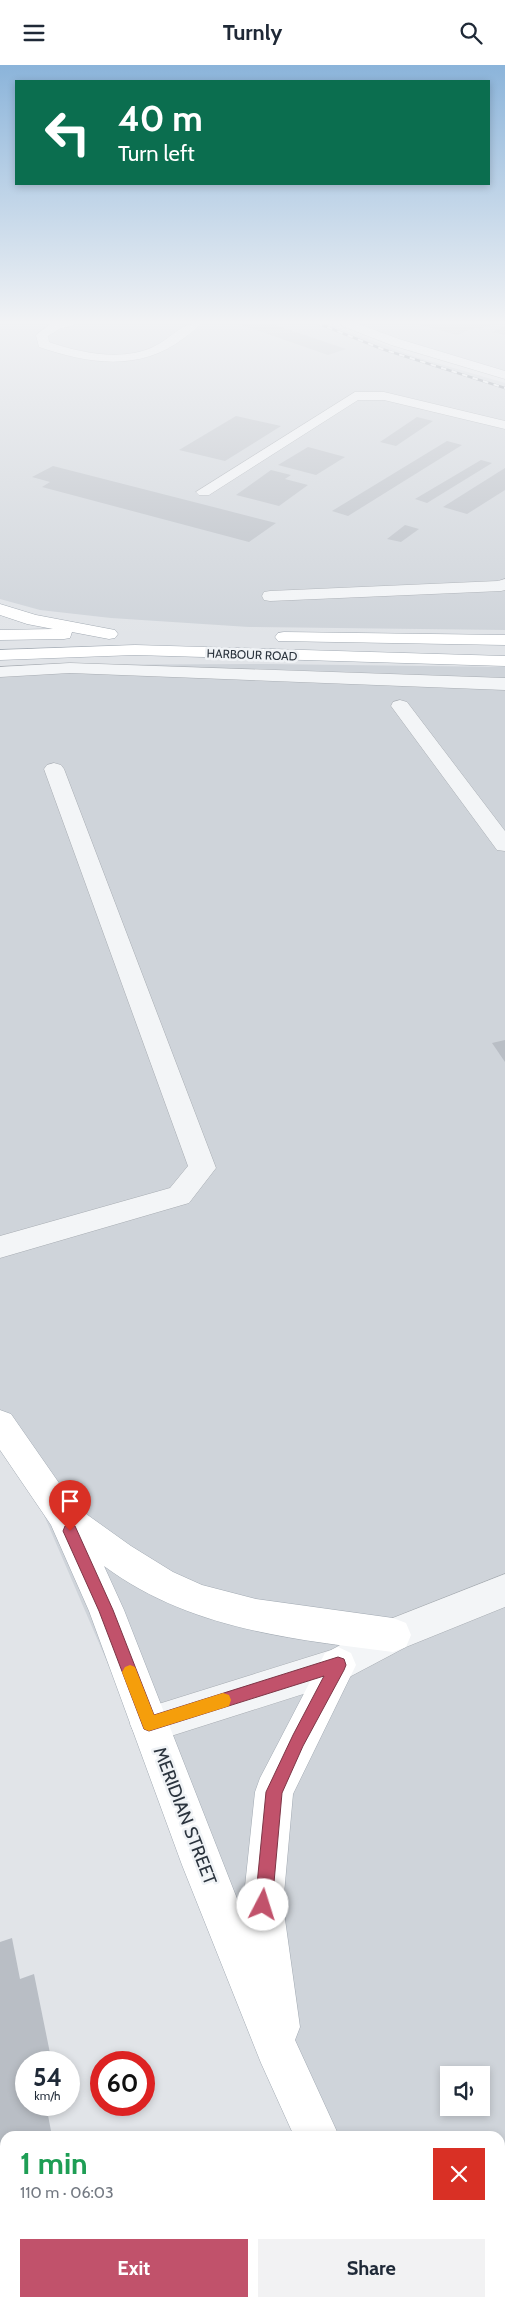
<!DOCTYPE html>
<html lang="en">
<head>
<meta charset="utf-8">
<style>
  :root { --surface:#fff; --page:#f2f2f3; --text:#1f2937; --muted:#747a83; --accent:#c1526b }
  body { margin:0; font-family:Cabin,sans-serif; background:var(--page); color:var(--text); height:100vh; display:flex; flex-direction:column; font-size:19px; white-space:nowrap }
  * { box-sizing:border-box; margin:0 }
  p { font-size:16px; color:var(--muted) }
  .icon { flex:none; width:28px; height:28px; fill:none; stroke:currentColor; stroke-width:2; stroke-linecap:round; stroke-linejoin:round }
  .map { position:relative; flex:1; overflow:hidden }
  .drawer { position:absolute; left:0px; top:2066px; width:505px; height:176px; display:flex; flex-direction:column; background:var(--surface); border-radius:15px 15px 0 0; box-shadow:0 2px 8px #0003 }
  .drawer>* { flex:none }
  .guide { position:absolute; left:15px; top:15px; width:475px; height:105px; border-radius:0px; box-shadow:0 2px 8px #0003; background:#0b6e4f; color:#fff; overflow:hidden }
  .buttons { position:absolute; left:440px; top:2001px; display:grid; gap:10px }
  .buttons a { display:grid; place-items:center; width:50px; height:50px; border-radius:0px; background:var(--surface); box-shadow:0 2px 8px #0003; font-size:25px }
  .speed { position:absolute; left:15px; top:1986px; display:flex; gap:10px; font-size:25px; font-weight:700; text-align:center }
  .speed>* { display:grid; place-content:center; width:65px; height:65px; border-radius:50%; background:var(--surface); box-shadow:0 2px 8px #0003; line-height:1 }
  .speed small { font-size:12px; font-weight:400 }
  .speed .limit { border:8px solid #d22; background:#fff; color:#111 }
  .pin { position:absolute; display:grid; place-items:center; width:42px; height:42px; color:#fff; margin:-51px -21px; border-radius:50% 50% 50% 0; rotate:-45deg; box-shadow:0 0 5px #0007 }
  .pin .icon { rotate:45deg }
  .me { position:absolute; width:55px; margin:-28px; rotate:5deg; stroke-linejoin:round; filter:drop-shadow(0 0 4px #0008) }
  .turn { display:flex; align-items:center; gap:18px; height:105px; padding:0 20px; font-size:22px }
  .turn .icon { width:65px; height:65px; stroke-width:2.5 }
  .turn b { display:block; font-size:35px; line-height:42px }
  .round { display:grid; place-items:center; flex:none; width:52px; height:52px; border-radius:0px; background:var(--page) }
  .head { display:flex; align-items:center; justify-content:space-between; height:85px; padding:0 20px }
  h1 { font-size:30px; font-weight:700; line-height:38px; color:#1e9e55 }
  .cta { display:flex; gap:10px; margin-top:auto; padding:10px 20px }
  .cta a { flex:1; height:58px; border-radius:0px; background:var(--accent); color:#fff; font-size:20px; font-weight:700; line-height:58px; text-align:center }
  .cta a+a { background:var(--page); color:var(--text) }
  header { display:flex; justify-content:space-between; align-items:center; height:65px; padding:0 20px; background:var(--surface); font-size:22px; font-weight:700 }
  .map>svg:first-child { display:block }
  .built { fill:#cfd4da; fill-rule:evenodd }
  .building { fill:#b9bec5 }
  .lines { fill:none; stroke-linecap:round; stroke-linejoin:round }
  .minor-casing { stroke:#a7acb2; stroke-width:1 }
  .major-casing { stroke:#a2aab3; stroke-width:1 }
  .minor { fill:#f3f5f7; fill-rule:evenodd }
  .major { fill:#fff; fill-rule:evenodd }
  .rail-casing { stroke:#7c8590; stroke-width:2.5 }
  .rail { stroke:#f0f3f6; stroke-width:2; stroke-dasharray:5.5; stroke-linecap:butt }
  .route { fill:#c1526b; stroke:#7d3546 }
  .slow { fill:#f59e0b }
  .labels { text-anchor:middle; stroke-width:5; stroke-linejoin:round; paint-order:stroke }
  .far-street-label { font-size:12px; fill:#2b343e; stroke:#f0f3f6 }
  .near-street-label { font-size:18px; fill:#2b343e; stroke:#f0f3f6 }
</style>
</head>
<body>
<header><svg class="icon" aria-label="menu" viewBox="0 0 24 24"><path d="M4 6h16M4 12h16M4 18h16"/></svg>Turnly<svg class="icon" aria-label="search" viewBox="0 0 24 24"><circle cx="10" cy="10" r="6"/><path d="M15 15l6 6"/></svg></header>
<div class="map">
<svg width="505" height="2242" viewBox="0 0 505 2242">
  <rect width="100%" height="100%" fill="#e1e4e8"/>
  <g class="built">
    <path d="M0,258h325l91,34 89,26v247l-256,-3 -138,-9 -71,-8 -40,-11z"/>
    <path d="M359,258h146v49l-80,-24z"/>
    <path d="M266,599l239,3v1640h-120l-2,-4h117v-167h-189l-268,-623 -43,-63v-777l47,-8zM449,2010h32v32h-32z"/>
  </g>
  <g class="building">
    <path d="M236,258h33l77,26 -18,6z"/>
    <path d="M413,258h83l-16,6 -5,-1 -18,7z"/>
    <path d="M505,261v9l-13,-3z"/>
    <path d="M236,351l45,10 -56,35 -46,-11z"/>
    <path d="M417,352l16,4 -37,25 -16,-4z"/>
    <path d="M447,376l15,4 -114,71 -16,-5z"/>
    <path d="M308,382l37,10 -29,18 -38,-10z"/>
    <path d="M481,395l11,3 -65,40 -12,-4z"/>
    <path d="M53,401l223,57 -27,19 -207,-55 8,-5 -18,-5z"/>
    <path d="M505,403v22l-38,24 -24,-7z"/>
    <path d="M271,405l20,5 -6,4 23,6 -29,21 -43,-11z"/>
    <path d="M405,460l14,4 -18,13 -14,-3z"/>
    <path d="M505,975v22l-13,-19z"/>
    <path d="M12,1873l8,41 14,-5 18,89h-26v42h20l6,31h-47v161l-5,2v-357z"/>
  </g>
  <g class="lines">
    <g class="minor-casing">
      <g id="minor">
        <path d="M52,258h23l-2,3 -12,2 -13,8 1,6c31,11 75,20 106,4 18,-9 26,-24 47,-23 -5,6 -12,10 -18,15 -44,34 -95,26 -145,9l-3,-12z"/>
        <path d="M340,258h16l43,16 106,32v8l-114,-34 -49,-19z"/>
        <path d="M355,327h29l121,29v8l-121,-29h-26l-149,95h-10l-3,-3z"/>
        <path d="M505,514v11l-4,1 -231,10 -6,-1 -2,-4 2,-4 6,-1 228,-10z"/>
        <path d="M70,598l435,15v12l-435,-17 -70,4v-10z"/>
        <path d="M400,635l7,2 98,129v20l-8,-1 -106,-144 2,-4z"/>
        <path d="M54,698l7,2 3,4 152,399 -27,35 -189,55v-22l170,-48 18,-22 -144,-397 3,-4z"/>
        <path d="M505,1509v33l-99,40 -68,36 -189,60 -13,-6 -6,-13 6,-13 195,-61 49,-27z"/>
      </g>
    </g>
    <g class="major-casing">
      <g id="major">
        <path d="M0,539l36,11 79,15 3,4 -3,4 -6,1 -37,-7 -2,6 -6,1 -64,1v-10l53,-1 -26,-5 -27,-9z"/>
        <path d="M284,567l221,3v10l-227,-4 -3,-4 3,-4z"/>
        <path d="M135,580l370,11v10l-370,-11 -135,5v-10z"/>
        <path d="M0,1345l11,4 64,92 56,40 42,26 29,13 54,14 137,19 13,5 5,12 -5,12 -13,5c-102,-13 -204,-23 -289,-86l20,44 121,309 -2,-14 12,-113 5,-14 65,-125 13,-6 13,6 5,12 -63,129 -10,111 17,122 -5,13 44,96h-45l-33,-73 -79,-198 -93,-254 -38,-86 -51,-75z"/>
        <path d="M368,2238h48l2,4h-48z"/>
      </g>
    </g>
    <use href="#minor" class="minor"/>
    <use href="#major" class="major"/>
    <g class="rail-casing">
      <path id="rail" d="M317,258l65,26 123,39"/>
    </g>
    <use href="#rail" class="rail"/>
  </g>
  <linearGradient id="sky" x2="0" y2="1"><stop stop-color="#8bb4da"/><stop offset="0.45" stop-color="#f2f3f5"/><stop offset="1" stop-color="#f2f3f5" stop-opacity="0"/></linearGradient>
  <rect width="505" height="572" fill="url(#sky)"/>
  <path class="route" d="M70,1459l5,2 38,84 41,105 184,-58 6,2 2,6 -2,5 -41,76 -21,47 -10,112 -3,5 -6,3 -6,-3 -2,-5 11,-113 27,-57 31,-59 -175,55 -5,-2 -45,-118 -36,-80 2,-5z"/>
  <path class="slow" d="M130,1600l5,2 19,48 69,-22 6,2 2,5 -2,6 -6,2 -74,23 -5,-2 -22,-57 3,-5z"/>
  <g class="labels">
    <g class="far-street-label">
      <text transform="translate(252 590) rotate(2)" y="4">HARBOUR ROAD</text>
    </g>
    <g class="near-street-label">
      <text transform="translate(185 1751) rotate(69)" y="6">MERIDIAN STREET</text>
    </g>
  </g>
</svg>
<div class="buttons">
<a><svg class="icon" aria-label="sound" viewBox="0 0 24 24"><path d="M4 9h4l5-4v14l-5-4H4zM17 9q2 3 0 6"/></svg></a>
</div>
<div class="speed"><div>54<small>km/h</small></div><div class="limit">60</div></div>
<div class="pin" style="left:70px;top:1466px;background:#d93025"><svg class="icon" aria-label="arrive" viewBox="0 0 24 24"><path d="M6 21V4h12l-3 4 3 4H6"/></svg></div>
<svg class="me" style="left:263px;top:1840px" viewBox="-20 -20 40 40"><circle r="19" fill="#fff"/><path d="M0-13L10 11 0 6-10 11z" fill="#c1526b"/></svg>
<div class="guide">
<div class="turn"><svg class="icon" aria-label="left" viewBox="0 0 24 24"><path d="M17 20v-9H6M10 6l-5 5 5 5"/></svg><div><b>40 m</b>Turn left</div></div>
</div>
<section class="drawer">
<div class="head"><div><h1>1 min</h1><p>110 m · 06:03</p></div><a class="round" style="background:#d93025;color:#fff"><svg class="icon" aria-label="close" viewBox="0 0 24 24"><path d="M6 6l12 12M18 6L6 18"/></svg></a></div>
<div class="cta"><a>Exit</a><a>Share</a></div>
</section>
</div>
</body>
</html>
